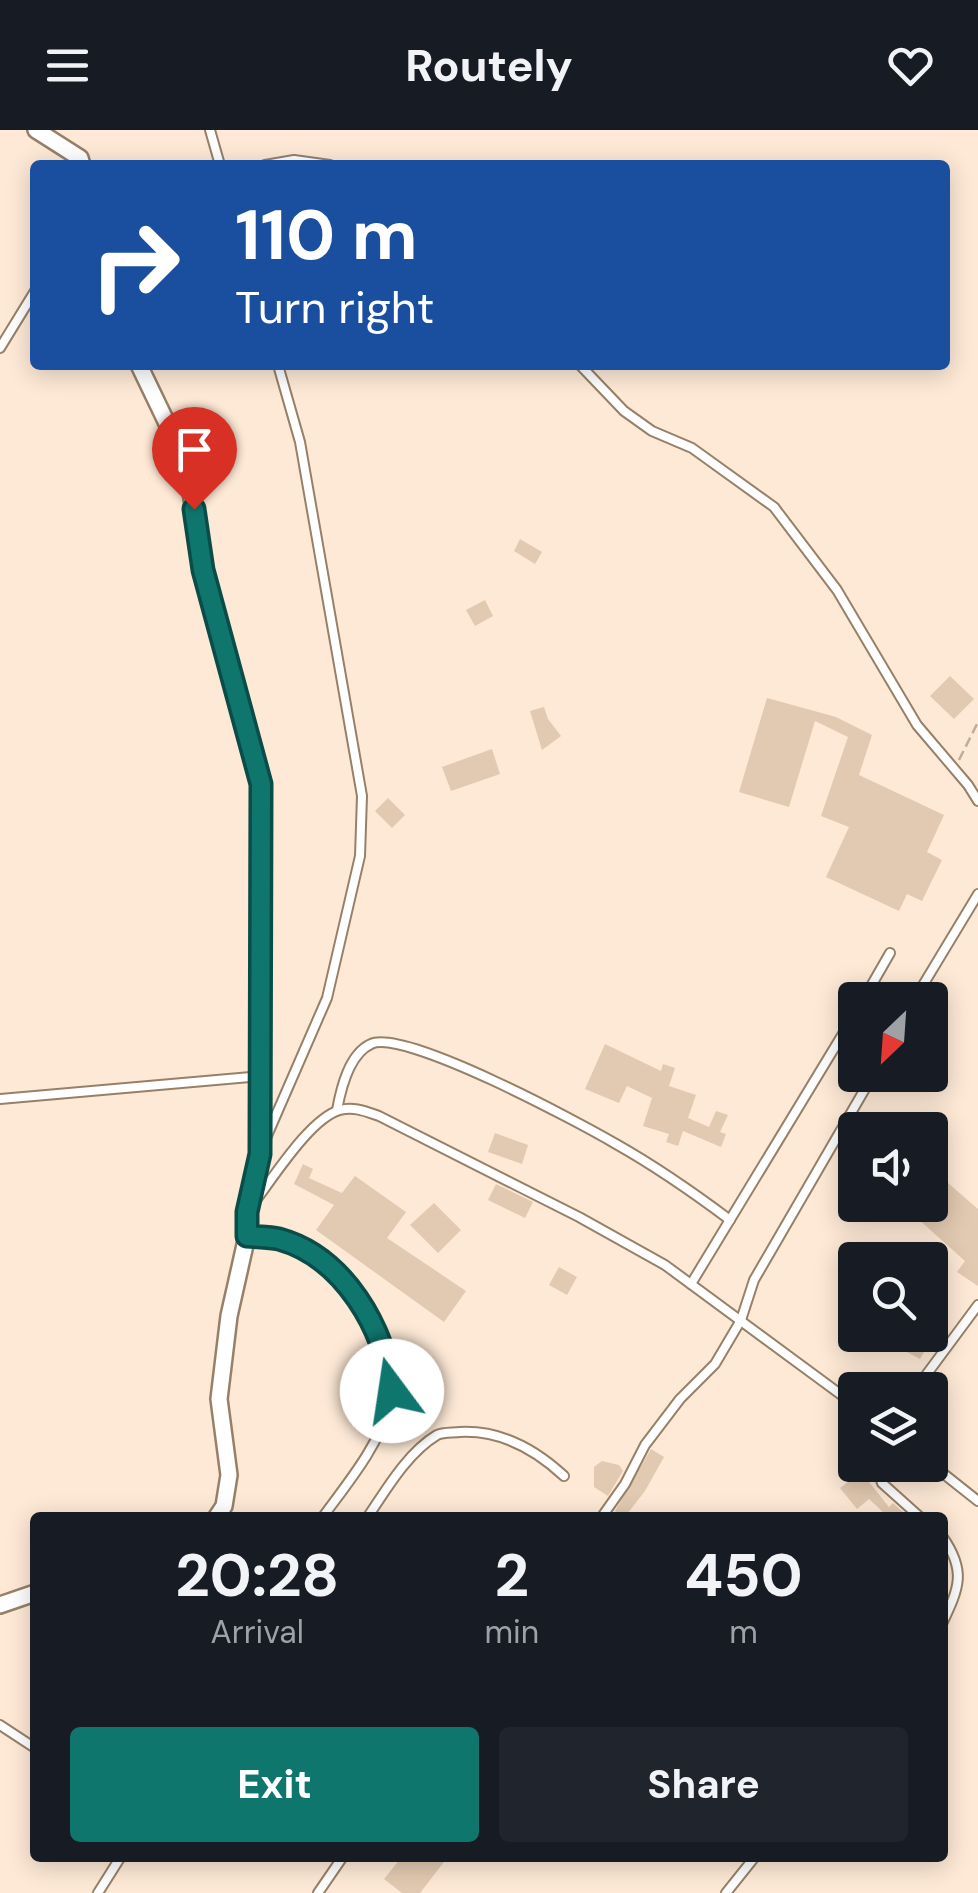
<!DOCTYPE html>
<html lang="en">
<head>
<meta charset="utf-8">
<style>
  :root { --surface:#171b24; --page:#20242c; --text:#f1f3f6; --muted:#9ea1a6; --accent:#0f766e }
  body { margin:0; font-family:"DM Sans",sans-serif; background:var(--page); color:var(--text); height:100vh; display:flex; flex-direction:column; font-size:38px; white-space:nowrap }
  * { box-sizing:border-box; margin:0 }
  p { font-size:32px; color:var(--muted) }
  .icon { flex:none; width:55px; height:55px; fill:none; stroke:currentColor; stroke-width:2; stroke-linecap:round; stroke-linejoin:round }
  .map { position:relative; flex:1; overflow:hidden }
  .panel { position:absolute; left:30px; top:1382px; width:918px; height:350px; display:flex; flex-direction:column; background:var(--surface); border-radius:10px; box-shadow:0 5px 25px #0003 }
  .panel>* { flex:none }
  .hud { position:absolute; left:30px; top:30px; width:920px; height:210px; border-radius:10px; box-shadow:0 5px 25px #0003; background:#1a4fa0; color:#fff; overflow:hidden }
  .needle { width:65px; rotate:205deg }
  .buttons { position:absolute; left:838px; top:852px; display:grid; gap:20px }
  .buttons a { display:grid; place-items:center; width:110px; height:110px; border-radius:10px; background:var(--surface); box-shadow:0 5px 25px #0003; font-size:50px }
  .pin { position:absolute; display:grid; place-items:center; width:85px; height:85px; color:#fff; margin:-102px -42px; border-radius:50% 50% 50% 0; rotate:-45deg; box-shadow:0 0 10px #0007 }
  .pin .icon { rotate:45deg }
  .me { position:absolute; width:110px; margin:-55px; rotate:346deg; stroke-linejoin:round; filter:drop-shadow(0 0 8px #0008) }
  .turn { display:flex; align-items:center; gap:35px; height:210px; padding:0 40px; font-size:45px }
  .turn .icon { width:130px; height:130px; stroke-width:2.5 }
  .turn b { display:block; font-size:70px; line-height:85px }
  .eta { display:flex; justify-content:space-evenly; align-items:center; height:170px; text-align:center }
  .eta b { font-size:60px; font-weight:700; line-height:70px }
  .button { display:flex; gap:20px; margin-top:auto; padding:20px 40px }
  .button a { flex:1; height:115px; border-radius:10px; background:var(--accent); color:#fff; font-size:40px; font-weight:700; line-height:115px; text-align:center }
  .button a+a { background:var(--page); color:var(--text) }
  header { display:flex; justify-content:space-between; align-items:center; height:130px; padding:0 40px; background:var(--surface); font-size:45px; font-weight:700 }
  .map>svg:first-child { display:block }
  .building { fill:#e2c9b1 }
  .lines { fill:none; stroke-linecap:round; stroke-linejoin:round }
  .lane-casing { stroke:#968069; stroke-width:12 }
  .street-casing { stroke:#968069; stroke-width:20 }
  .path { stroke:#beac9c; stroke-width:2.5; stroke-dasharray:10 5; stroke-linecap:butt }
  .lane { stroke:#fff; stroke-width:8 }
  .street { stroke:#fff; stroke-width:15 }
  .route-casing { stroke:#0a4d48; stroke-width:25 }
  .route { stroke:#0f766e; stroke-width:18 }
</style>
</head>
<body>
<header><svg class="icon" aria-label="menu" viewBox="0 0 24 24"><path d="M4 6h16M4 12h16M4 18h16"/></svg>Routely<svg class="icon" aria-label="heart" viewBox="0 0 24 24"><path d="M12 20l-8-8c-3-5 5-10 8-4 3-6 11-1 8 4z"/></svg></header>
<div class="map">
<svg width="978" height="1763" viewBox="0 0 978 1763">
  <rect width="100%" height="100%" fill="#fee9d6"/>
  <g class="building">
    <path d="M520,409l22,13 -7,12 -21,-13z"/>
    <path d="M485,470l8,16 -18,10 -9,-16z"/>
    <path d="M950,546l24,23 -20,20 -24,-23z"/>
    <path d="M767,568l69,19 36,18 -13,40 85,40 -17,37 15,8 -20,41 -15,-7 -8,17 -73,-34 23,-50 -28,-11 27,-79 -33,-16 -26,86 -50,-15z"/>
    <path d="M544,577l4,12 13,17 -19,14 -12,-39z"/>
    <path d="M492,619l8,25 -49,17 -9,-24z"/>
    <path d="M388,668l17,17 -13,13 -17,-17z"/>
    <path d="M605,914l56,27 2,-7 12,4 -6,18 27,9 -8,23 21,9 7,-16 12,4 -8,17 6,2 -5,13 -38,-16 -5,15 -12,-4 3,-8 -26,-8 9,-28 -25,-12 -8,17 -34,-14z"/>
    <path d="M495,1003l33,12 -6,19 -34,-12z"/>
    <path d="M303,1034l10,5 -4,9 33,15 13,-17 51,36 -19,26 79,53 -22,31 -128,-92 18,-25 -40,-21z"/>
    <path d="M948,1053l30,26v77l-21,-14 8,-11 -48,-43z"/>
    <path d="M496,1054l37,18 -8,16 -37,-18z"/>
    <path d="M434,1073l27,27 -23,23 -28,-28z"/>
    <path d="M559,1137l18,10 -10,18 -18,-10z"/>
    <path d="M889,1205h45l-14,24 -13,-7 3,-5z"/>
    <path d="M651,1319l13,8 -19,34 -21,27 -9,-7z"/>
    <path d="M602,1331l17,4 4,6 -15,25 -14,-9v-20z"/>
    <path d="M861,1342l28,35 4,-4 16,15h-31l5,-6 -14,-13 -12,10 -17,-21z"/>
    <path d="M401,1728h46l-27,35h-18l-18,-14z"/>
  </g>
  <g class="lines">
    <g class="lane-casing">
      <g id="lane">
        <path d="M210,0l10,35"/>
        <path d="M265,35l29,-5 36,5"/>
        <path d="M0,218l35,-57"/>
        <path d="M580,235l44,46 28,20 40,17 82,59 63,83 80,135 51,60 10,16"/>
        <path d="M863,870l27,-47"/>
        <path d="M914,870l64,-106"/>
        <path d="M0,969l261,-23"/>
        <path d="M337,980c4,-22 12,-56 34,-66 33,-16 209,79 245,100 39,22 78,49 114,76"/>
        <path d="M263,1015l64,-147 33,-142 2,-60 -62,-354 -22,-77"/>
        <path d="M253,1074c19,-24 57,-86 87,-94 14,-4 27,2 39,6l200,101 86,48 190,140"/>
        <path d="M247,1106c29,3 63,11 85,32 33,32 69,91 57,138 -10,40 -43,79 -67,112"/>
        <path d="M691,1154l164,-270"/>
        <path d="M915,1260l63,-85"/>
        <path d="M930,1333l48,38"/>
        <path d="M876,1335l6,18 39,35"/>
        <path d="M367,1388c19,-28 40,-65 70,-83 6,-3 16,-2 23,-3 40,-2 75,17 104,44"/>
        <path d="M601,1388l24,-34 20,-39 35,-46 35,-35 26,-44 13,-40 119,-205"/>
        <path d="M942,1406c25,35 17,52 0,88"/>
        <path d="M0,1595l35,23"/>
        <path d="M98,1763l22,-35"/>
        <path d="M318,1763l24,-35"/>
        <path d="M726,1763l28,-35"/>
      </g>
    </g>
    <g class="street-casing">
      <g id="street">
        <path d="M36,0l44,28 2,7"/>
        <path d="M139,235l36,75 14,39 14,91 58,214 -2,369 -12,59v24l-18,80 -10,83 10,76 -5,31 -8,12"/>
        <path d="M0,1475l35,-12"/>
      </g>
    </g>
    <path class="path" d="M959,630l19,-38"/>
    <use href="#lane" class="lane"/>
    <use href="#street" class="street"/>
  </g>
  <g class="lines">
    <g class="route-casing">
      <path id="route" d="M194,379l9,61 58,214 -1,370 -13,58v24c10,1 22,1 32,3 65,18 106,90 113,152"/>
    </g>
    <use href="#route" class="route"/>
  </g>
</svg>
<div class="buttons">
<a><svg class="needle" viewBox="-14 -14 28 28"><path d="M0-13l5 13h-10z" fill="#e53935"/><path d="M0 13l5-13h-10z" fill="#9ea1a6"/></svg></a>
<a><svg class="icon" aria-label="sound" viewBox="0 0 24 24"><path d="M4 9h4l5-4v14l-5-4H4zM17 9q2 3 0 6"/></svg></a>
<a><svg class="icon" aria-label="search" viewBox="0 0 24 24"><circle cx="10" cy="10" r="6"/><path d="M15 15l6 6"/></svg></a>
<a><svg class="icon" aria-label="layers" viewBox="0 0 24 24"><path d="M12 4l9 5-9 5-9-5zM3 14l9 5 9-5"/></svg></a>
</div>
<div class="pin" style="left:194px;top:379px;background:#d93025"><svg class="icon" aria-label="arrive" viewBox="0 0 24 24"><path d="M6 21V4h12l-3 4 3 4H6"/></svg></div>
<svg class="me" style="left:392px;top:1261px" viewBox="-20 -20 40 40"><circle r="19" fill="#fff"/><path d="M0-13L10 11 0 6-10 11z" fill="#0f766e"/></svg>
<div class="hud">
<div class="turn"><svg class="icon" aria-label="right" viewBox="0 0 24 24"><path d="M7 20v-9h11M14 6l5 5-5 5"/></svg><div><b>110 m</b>Turn right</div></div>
</div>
<section class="panel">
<div class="eta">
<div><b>20:28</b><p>Arrival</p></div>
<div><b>2</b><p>min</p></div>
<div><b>450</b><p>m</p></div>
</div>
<div class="button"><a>Exit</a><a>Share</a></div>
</section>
</div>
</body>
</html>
